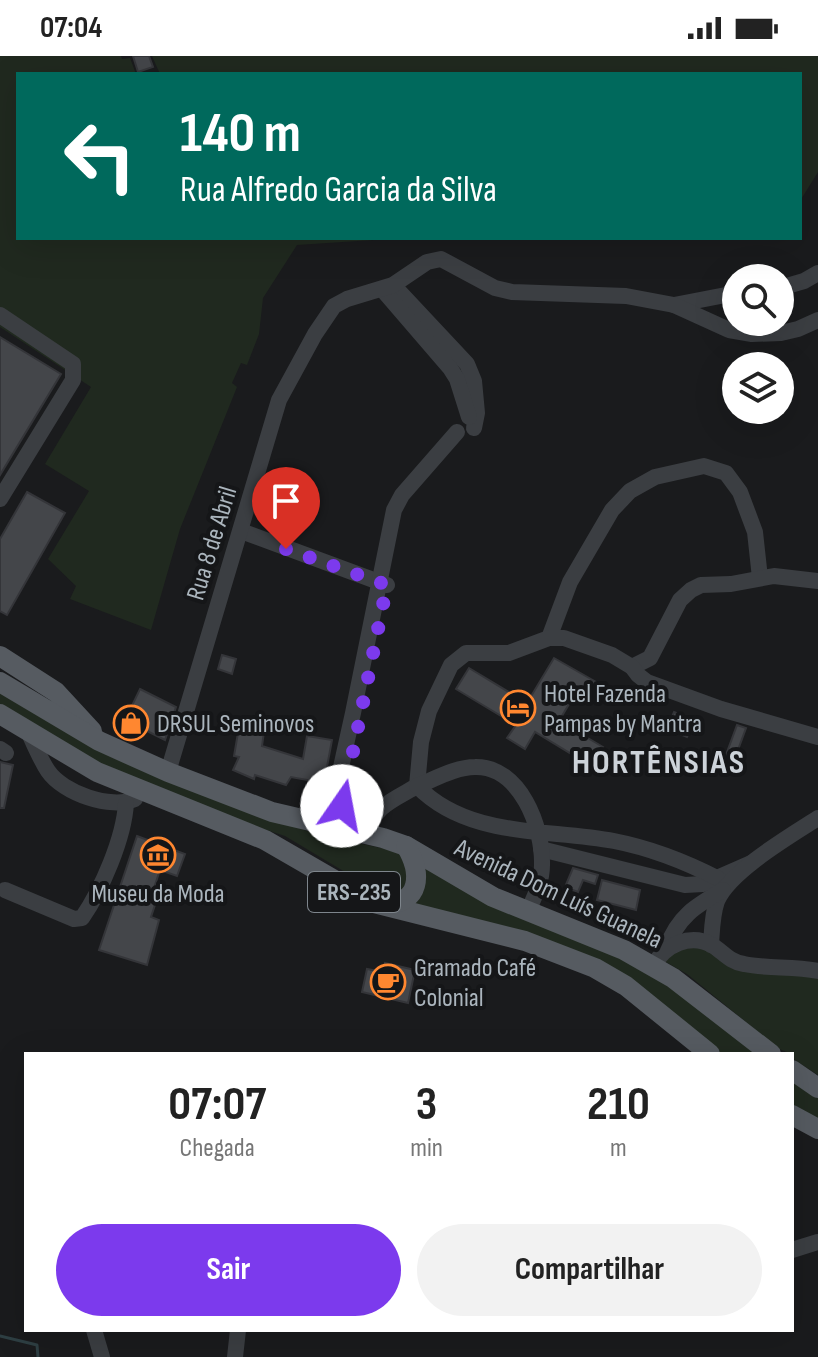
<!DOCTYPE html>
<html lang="pt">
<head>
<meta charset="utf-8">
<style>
  :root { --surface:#fff; --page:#f2f2f2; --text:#222; --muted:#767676; --accent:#7c3aed }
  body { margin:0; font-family:"Sofia Sans Condensed",sans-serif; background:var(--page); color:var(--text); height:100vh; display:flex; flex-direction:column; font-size:30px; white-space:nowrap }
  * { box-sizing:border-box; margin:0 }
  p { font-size:26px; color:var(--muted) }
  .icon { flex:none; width:44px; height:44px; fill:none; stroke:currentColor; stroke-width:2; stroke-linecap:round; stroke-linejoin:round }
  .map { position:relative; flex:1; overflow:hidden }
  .side { position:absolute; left:24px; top:996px; width:770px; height:280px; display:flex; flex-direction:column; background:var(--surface); border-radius:0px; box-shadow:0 8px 32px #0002 }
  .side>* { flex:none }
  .banner { position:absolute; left:16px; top:16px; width:786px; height:168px; border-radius:0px; box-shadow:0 8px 32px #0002; background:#00695c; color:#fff; overflow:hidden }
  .fabs { position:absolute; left:722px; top:208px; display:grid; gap:16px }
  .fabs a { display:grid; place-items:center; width:72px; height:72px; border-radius:50%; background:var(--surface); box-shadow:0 8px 32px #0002; font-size:40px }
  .pin { position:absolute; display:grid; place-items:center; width:68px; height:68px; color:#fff; margin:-82px -34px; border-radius:50% 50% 50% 0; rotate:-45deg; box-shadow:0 0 8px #0007 }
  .pin .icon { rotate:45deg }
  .me { position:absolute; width:88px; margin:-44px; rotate:12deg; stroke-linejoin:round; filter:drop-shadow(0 0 6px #0008) }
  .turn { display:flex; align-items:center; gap:28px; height:168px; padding:0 32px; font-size:36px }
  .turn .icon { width:104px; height:104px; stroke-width:2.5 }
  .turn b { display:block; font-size:56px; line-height:68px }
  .eta { display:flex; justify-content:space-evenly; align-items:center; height:136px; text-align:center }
  .eta b { font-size:48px; font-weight:700; line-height:56px }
  .action { display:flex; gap:16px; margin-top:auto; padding:16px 32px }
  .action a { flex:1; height:92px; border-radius:48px; background:var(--accent); color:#fff; font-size:32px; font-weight:700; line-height:92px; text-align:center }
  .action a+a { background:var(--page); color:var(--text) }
  .status { display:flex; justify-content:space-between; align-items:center; height:56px; padding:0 40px; background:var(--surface); direction:ltr }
  .status svg { height:22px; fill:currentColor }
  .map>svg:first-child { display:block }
  .green { fill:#20291f }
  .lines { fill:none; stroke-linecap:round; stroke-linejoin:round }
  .stream { stroke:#2e3f43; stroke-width:3 }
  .building { fill:#44464a; stroke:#343539; stroke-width:2 }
  .minor { stroke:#3b3e42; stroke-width:16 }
  .major { stroke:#565b61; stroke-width:20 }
  .route { stroke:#7c3aed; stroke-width:14; stroke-dasharray:0 25.2 }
  .labels { text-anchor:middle; stroke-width:8; stroke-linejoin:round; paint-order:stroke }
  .shield { fill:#151618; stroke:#7e858c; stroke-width:2 }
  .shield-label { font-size:24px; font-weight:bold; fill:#abb5bd }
  .street-label { font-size:26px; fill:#abb5bd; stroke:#151618 }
  .poi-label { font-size:26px; fill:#abb5bd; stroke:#151618; text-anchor:start }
  .district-label { font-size:34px; font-weight:bold; letter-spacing:2px; fill:#cdd3d9; stroke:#151618 }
</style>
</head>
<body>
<div class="status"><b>07:04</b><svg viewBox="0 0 49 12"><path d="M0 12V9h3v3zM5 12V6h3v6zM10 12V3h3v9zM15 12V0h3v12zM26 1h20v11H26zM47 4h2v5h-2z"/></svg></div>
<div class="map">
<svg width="818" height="1301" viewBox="0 0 818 1301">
  <rect width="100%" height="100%" fill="#1a1b1d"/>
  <g class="green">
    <path d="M0,0h121l1,3 8,-1 6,16h-118v164h385l-106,7 -34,53 -4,36 -12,31 -6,-2 -9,20 5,4 -57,142 -29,101 -81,-31 6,-13 -28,-27 41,-68 -44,-27 46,-77 -91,-60z"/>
    <path d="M152,0h666v116l-18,29v-127h-640z"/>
    <path d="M0,633l206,105 112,41 73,15 10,4 11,18 -10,19 -15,4 -7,-2 -95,-57 -78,-25 -101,-43 -106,-62z"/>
    <path d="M424,806l225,108 113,84h-40l-65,-53 -250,-97c14,-14 22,-22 17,-42z"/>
    <path d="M703,891l115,27v101l-26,-17v-4l-13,-5 -92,-75 -21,-12 3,-10 10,-3z"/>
    <path d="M792,1022l26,18v26l-26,-15z"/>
  </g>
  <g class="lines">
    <path class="stream" d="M0,1280l37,9 1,12"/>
  </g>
  <g class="building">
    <path d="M133,0h16l4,11 -15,5z"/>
    <path d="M0,281l61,37 -61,101z"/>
    <path d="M27,436l38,21 -58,102 -7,-4v-72z"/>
    <path d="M222,599l14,4 -4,15 -14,-5z"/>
    <path d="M554,602l51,29 -8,13 -19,-11 -19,32 44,26 -12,19 -56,-34 -10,17 -18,-11 9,-13 -60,-36 13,-21 58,35z"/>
    <path d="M140,633l36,18 -11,33 -40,-20z"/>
    <path d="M674,656l20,8 -7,17 -20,-8z"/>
    <path d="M737,669l9,3 -11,30 -9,-3z"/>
    <path d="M239,671l25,5 -2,14 41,13 4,-23 25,4 -8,43 -33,-6 -5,8 -31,-10 -1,4 -21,-9 6,-13 -5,-1z"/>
    <path d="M0,706l13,3 -9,43h-4z"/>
    <path d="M137,780l48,18 -8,22 -17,-6 -10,30 6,2 -5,15 8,3 -12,45 -48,-15z"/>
    <path d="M573,812l25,7 -3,9 -12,-4 -5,12 -13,-5z"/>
    <path d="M602,824l38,10 -4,20 -39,-10z"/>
    <path d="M385,907l30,7 -7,33 -46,-11 5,-23 16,3z"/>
  </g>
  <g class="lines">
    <g class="minor">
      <path d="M393,229l74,79 7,17 3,32 -3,15"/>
      <path d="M780,232l24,-7 14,-8"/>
      <path d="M382,233l68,79 7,11 12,38"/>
      <path d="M674,249l62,-12"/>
      <path d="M0,259l73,49v16l-73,119"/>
      <path d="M241,475l146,54"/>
      <path d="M549,582l21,-56 42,-72 18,-19 25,-14 49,-11 22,7 14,19 15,40 5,46"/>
      <path d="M632,611l18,-9 30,-58 11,-10 10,-5 30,-1 43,-8 44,5"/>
      <path d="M28,675c6,13 12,28 20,40 15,22 63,39 87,28"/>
      <path d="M0,693l6,4"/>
      <path d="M168,716l111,-372 36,-66 19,-28 13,-7 46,-14 34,-23 14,-3 54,29 17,4 114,4 48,9 55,25 23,4 29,-1 17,-4 20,-9"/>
      <path d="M328,770l25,-113 41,-203 8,-15 55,-63"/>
      <path d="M366,778c8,-28 27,-34 51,-48l4,-44 8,-31 22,-46 15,-12h43l40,-15h15l48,17 20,12 6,8 9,7 74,27 97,28"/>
      <path d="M541,793l144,36 18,-1 48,-21"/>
      <path d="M5,834l69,29 8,-1c20,-29 42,-80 44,-115"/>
      <path d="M528,855c7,-15 14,-29 14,-46 1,-38 -22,-99 -67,-98 -19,0 -40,12 -58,19 52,53 130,42 197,55 36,7 72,21 105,38"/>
      <path d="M711,889c1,-14 1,-30 6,-44 13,-30 73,-65 101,-83"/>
      <path d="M667,891c11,-31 29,-41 56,-57"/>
      <path d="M654,909c11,-20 36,-32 58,-20 11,7 18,17 32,19 24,5 49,2 74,7"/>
      <path d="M792,1194l26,-8"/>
      <path d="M94,1274l8,27"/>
      <path d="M235,1301l3,-27"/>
    </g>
    <g class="major">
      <path d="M0,600l56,36 36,39"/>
      <path d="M0,626l99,59 69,31 104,40 111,26 23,8 87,51 131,53 49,28 98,76"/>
      <path d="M0,658l97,58 168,68 109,63 151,38 70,27 31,18 84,68"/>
      <path d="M382,848c40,1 40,-31 24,-58"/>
      <path d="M792,1014l26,18"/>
      <path d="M792,1059l26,14"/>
    </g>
  </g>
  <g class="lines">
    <path class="route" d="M286,493l101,36 -45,221"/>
  </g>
  <defs>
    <g id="hotel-ring" transform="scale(1.8)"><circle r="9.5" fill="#151618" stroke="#ff8730" stroke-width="1.5"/><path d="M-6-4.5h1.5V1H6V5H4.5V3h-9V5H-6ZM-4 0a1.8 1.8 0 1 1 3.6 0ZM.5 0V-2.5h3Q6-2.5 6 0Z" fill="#ff8730"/></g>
    <g id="shop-ring" transform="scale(1.8)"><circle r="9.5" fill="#151618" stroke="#ff8730" stroke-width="1.5"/><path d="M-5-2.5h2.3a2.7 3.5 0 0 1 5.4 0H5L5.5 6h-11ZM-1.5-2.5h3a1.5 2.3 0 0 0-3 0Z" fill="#ff8730"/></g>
    <g id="museum-ring" transform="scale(1.8)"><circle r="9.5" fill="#151618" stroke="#ff8730" stroke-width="1.5"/><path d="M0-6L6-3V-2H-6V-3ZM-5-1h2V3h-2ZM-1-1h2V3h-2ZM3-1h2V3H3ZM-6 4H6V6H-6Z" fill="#ff8730"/></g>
    <g id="cafe-ring" transform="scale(1.8)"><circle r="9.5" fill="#151618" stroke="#ff8730" stroke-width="1.5"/><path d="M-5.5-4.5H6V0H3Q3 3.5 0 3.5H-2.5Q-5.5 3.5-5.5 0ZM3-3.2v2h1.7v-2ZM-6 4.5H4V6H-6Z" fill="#ff8730"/></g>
  </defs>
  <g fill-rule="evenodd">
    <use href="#hotel-ring" x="518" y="652"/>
    <use href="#shop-ring" x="131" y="667"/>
    <use href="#museum-ring" x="158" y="799"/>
    <use href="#cafe-ring" x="388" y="926"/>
  </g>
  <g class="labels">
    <rect class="shield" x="308" y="816" width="92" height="40" rx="6"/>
    <g class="shield-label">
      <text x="354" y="844">ERS-235</text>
    </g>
    <g class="street-label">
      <text transform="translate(211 487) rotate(-73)" y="9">Rua 8 de Abril</text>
      <text transform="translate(559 837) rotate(25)" y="9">Avenida Dom Luís Guanela</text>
    </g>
    <g class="poi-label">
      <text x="544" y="646">Hotel Fazenda<tspan x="544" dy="30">Pampas by Mantra</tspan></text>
      <text x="157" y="676">DRSUL Seminovos</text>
      <text x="158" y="846" text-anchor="middle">Museu da Moda</text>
      <text x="414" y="920">Gramado Café<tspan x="414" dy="30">Colonial</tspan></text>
    </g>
    <g class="district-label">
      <text x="659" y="717">HORTÊNSIAS</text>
    </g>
  </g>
</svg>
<div class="fabs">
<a><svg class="icon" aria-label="search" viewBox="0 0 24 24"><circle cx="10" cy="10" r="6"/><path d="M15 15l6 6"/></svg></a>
<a><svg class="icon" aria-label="layers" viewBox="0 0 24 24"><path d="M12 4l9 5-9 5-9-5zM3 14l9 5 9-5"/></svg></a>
</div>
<div class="pin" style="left:286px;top:493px;background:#d93025"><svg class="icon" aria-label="arrive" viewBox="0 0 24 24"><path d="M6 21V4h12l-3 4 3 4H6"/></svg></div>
<svg class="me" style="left:342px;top:750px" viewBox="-20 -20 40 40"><circle r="19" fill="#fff"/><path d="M0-13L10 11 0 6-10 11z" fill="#7c3aed"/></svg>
<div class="banner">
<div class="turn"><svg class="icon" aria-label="left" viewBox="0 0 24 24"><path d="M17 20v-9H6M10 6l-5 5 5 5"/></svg><div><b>140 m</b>Rua Alfredo Garcia da Silva</div></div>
</div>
<section class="side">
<div class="eta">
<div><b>07:07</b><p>Chegada</p></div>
<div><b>3</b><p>min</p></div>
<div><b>210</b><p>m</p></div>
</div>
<div class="action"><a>Sair</a><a>Compartilhar</a></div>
</section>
</div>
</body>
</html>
